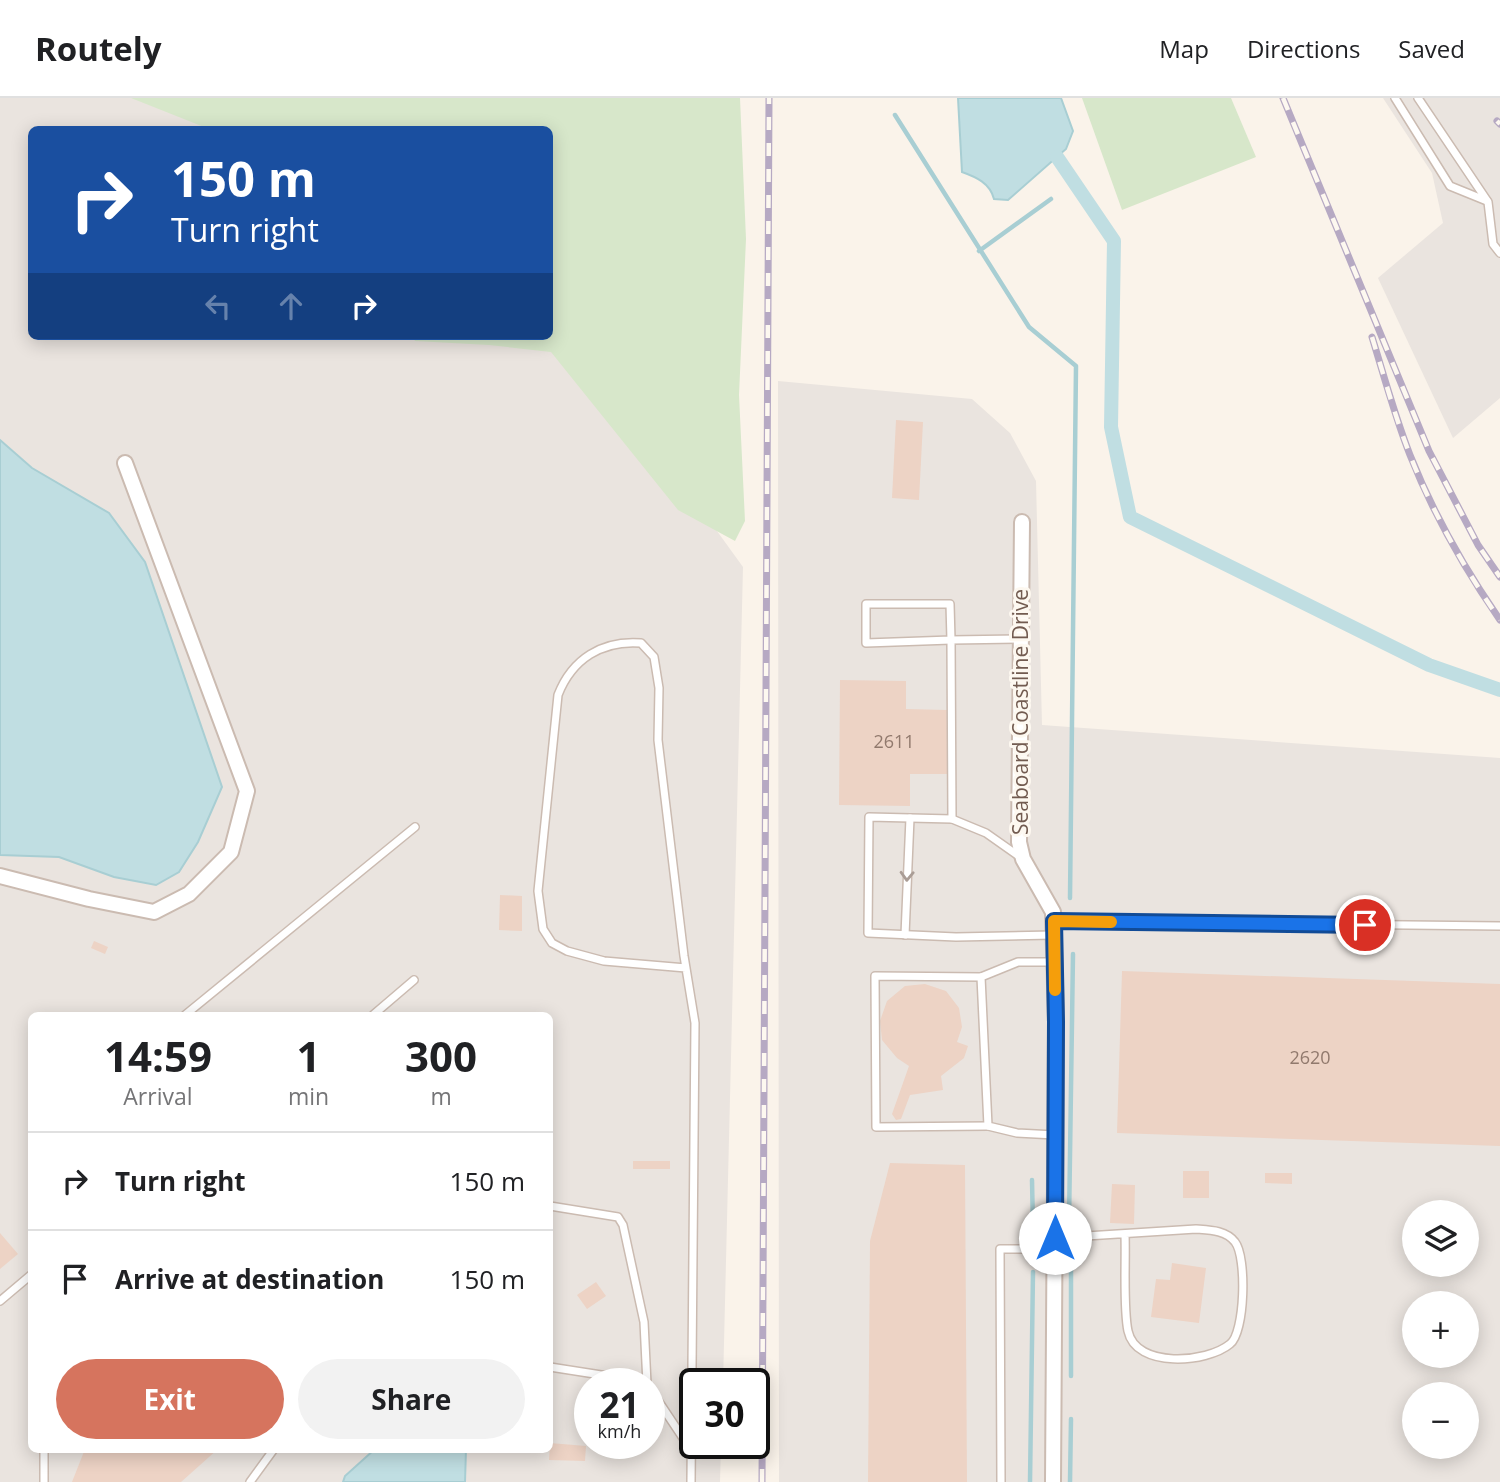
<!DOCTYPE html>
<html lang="en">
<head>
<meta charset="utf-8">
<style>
  :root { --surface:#fff; --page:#f2f2f2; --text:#202124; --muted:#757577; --line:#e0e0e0; --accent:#d6745e }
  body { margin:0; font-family:"Open Sans",sans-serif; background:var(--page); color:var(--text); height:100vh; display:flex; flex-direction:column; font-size:26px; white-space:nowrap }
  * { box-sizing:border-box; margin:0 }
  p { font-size:23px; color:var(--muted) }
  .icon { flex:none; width:38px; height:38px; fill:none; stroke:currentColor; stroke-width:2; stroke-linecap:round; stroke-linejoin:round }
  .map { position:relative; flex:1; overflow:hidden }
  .panel { position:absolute; left:28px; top:914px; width:525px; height:441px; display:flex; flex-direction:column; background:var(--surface); border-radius:10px; box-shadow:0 4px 18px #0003 }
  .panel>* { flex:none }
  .hud { position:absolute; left:28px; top:28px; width:525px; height:214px; border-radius:10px; box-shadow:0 4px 18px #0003; background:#1a4fa0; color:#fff; overflow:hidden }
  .controls { position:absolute; left:1402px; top:1102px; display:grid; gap:14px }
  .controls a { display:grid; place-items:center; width:77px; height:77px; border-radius:50%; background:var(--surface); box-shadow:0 4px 18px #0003; font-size:35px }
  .speed { position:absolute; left:574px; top:1270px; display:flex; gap:14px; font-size:35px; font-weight:700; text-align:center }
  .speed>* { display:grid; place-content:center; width:91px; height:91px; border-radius:50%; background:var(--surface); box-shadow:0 4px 18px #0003; line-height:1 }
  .speed small { font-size:18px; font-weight:400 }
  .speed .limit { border:4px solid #111; border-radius:10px; background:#fff; color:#111 }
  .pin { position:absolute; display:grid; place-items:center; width:60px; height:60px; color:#fff; margin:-30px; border:4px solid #fff; border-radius:50%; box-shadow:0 2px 7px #0007 }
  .me { position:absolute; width:77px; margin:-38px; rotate:0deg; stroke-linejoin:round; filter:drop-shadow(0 0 5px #0008) }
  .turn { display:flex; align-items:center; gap:24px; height:147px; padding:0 28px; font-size:32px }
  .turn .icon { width:91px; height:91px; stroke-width:2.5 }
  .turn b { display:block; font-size:49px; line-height:60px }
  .lanes { display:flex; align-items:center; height:66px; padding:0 28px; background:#0003; justify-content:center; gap:35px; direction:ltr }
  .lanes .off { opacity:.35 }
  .eta { display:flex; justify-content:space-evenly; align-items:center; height:119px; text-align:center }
  .eta b { font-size:42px; font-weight:700; line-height:49px }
  .action { display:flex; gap:14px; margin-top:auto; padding:14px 28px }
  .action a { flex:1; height:80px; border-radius:42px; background:var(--accent); color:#fff; font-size:28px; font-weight:700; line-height:80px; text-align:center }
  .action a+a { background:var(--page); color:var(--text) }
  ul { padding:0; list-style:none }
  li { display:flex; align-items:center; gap:21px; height:98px; padding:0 28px; border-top:2px solid var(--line) }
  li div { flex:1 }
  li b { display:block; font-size:26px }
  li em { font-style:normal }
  header { display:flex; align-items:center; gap:42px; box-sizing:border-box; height:98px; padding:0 35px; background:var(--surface); border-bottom:2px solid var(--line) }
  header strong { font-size:33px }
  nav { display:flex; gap:38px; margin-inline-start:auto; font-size:24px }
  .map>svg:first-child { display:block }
  .industrial { fill:#eae4df; fill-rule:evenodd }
  .green { fill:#d7e7ca }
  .water { fill:#c0dee2; stroke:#a8ced3; stroke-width:2 }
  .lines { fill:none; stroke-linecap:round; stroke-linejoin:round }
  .stream { stroke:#a8ced3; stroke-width:4.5 }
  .canal { stroke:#c0dee2; stroke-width:14 }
  .building { fill:#edd3c5 }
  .lane-casing { stroke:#cbbbb1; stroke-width:10 }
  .street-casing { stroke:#cbbbb1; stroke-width:18 }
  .lane { stroke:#fff; stroke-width:7 }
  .street { stroke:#fff; stroke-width:14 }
  .rail-casing { stroke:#b6a9c3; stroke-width:7 }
  .rail { stroke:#fdf8f0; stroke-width:4.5; stroke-dasharray:13; stroke-linecap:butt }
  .oneway { stroke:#aa9d96 }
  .route-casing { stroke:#114b97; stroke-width:18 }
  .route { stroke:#1a73e8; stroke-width:12 }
  .slow { stroke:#f59e0b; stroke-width:12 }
  .labels { text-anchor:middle; stroke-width:6; stroke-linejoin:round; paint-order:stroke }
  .number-label { font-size:18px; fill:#91796d }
  .street-label { font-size:21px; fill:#725b50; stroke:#fdf8f0 }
</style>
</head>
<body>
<header>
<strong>Routely</strong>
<nav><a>Map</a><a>Directions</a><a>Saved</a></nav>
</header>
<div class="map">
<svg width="1500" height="1384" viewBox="0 0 1500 1384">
  <rect width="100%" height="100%" fill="#faf3ea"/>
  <g class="industrial">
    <path d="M0,0h163l131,31 -262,1v206h518l107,112 86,119 -20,817h-28v60h26l-1,38h-720zM32,917h518v434h-518zM590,1286h59v60h-59z"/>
    <path d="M1383,0h117v300l-47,40 -75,-160 65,-55 -11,-50z"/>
    <path d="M778,283l194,18 38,34 26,48 6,244 458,33v724h-721zM1414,1115h52v52h-52zM1414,1206h52v52h-52zM1414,1297h52v52h-52z"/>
  </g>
  <g class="green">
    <path d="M131,0h609l6,141 -7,156 6,126 -10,20 -57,-31 -127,-158 -62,-7 -74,-4 -3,-5h138v-206l-341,-1z"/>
    <path d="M1082,0h149l25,59 -134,53z"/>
  </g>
  <g class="water">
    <path d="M958,0h103l12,33 -7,18 -58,51 -14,-1c-4,-16 -18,-22 -32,-27z"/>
    <path d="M0,342l32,28 77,45 36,49 77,225 -24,55 -19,30 -23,13 -42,-8 -55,-20 -59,-2z"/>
    <path d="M375,1351h91l-1,33h-122l2,-6z"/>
  </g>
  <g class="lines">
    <g class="stream">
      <path d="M895,17l134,212 47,39 -6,532"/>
      <path d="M979,153l72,-52"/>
      <path d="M1032,1082l1,48"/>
      <path d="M1069,1125l4,-269"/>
      <path d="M1071,1278v-111"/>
      <path d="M1030,1384l3,-210"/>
      <path d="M1070,1384l1,-63"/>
    </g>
    <path class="canal" d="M1057,59l57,84 -3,186 19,90 299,148 71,25"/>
  </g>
  <g class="building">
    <path d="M896,322l27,2 -4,78 -27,-2z"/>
    <path d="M840,582l66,1v28l41,1v64h-37v32l-71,-1z"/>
    <path d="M500,797l22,1v35l-23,-1z"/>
    <path d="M94,843l14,6 -3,7 -14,-6z"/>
    <path d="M1122,873l378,13v162l-383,-13z"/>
    <path d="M925,886l21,7 13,17 3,19 -5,15 11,4 -4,12 -23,18 2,14 -33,5 -9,24 -5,1 -4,-6 17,-48 -12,-8 -15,-18 -2,-19 7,-20 18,-15z"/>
    <rect x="633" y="1063" width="37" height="8"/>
    <path d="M890,1065l75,2 2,317h-99l2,-241z"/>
    <rect x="1183" y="1073" width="26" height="27"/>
    <path d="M1265,1075h27v11l-27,-1z"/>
    <path d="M1112,1086l23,1 -1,39 -24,-1z"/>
    <path d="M0,1135l18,21 -18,15z"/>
    <path d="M1172,1165l34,5 -7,55 -48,-6 5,-38 14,1z"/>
    <path d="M596,1184l10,14 -19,13 -10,-14z"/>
    <path d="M550,1345l36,3 -1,15 -36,-1z"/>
    <path d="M85,1351h133l-37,33h-109z"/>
  </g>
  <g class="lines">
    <g class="lane-casing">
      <g id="lane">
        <path d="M1395,0l55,88 37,15"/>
        <path d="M1418,0l70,104 5,42 7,9"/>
        <path d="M866,506h84l1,36 -85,3z"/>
        <path d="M952,721l-1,-179 70,-1"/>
        <path d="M1020,759l-34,-24 -34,-14 -83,-2 -1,116 88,4 97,-2"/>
        <path d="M1054,823l446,5"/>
        <path d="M905,837l5,-117"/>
        <path d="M1054,864h-36l-37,15 7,149 29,7 38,2"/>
        <path d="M686,870l-82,-7 -37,-10 -15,-8 -9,-14 -5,-38 20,-196c14,-36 44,-55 83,-52l13,14 5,31 -1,52 26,216 11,67 -4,459"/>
        <path d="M981,879l-106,-1 1,151 112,-1"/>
        <path d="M185,917l230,-188"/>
        <path d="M373,917l41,-35"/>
        <path d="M550,1108l68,11 5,8 21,97 3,62"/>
        <path d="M1055,1140l141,-9c13,1 30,1 39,13 12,15 10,91 -5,102 -23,19 -94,25 -102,-13 -5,-24 -2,-70 -3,-96"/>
        <path d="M0,1203l32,-27"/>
        <path d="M550,1269l96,15"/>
        <path d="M649,1289l42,63"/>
        <path d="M44,1351v33"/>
        <path d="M250,1384l24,-33"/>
        <path d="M1001,1384l-1,-233h55"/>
      </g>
    </g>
    <g class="street-casing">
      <g id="street">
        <path d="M1022,424l-3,320 4,17 30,53 3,110 -3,460"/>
        <path d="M0,778l89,23 65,13 35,-18 42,-42 16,-61 -122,-328"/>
      </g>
    </g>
    <use href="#lane" class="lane"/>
    <use href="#street" class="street"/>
    <g class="rail-casing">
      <g id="rail">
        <path d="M1283,0l146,353 49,94 22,32"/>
        <path d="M1497,23l3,3"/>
        <path d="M1372,239c12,39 23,80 38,118 23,58 54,113 90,165"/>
        <path d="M762,1384l7,-1384"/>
      </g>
    </g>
    <use href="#rail" class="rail"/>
  </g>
  <defs><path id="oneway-chevron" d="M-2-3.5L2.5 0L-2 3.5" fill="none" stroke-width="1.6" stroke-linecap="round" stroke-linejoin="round" transform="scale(1.75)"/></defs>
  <use class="oneway" href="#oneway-chevron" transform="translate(907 778) rotate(92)"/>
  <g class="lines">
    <g class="route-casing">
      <path id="route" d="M1055,1140l1,-216 -2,-101 311,4"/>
    </g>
    <use href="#route" class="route"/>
    <path class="slow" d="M1055,892l-1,-69 57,1"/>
  </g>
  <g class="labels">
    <g class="number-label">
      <text x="894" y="650">2611</text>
      <text x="1310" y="966">2620</text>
    </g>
    <g class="street-label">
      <text transform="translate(1021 614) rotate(-90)" y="7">Seaboard Coastline Drive</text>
    </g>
  </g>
</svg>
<div class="controls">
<a><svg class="icon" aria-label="layers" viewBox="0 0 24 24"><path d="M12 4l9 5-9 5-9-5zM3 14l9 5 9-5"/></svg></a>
<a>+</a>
<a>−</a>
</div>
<div class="speed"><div>21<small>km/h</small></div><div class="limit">30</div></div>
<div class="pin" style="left:1365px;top:827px;background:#d93025"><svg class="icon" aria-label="arrive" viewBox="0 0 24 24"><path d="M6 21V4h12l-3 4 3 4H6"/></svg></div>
<svg class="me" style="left:1055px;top:1140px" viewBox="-20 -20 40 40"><circle r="19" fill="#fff"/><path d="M0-13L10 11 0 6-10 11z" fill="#1a73e8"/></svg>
<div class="hud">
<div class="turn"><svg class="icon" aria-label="right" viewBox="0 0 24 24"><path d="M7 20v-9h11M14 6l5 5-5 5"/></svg><div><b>150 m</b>Turn right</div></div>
<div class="lanes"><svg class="icon off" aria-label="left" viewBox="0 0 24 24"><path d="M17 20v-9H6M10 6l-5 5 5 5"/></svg><svg class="icon off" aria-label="ahead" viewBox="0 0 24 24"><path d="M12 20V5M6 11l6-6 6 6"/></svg><svg class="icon" aria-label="right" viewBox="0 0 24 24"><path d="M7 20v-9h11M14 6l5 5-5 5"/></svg></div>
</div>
<section class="panel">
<div class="eta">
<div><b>14:59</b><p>Arrival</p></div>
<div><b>1</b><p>min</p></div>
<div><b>300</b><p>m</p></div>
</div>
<ul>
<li><svg class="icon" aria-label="right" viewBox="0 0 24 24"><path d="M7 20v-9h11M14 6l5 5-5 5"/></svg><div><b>Turn right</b></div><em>150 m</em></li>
<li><svg class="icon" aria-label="arrive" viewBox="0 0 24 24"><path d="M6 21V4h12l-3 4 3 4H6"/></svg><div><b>Arrive at destination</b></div><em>150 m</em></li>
</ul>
<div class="action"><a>Exit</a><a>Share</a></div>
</section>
</div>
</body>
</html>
